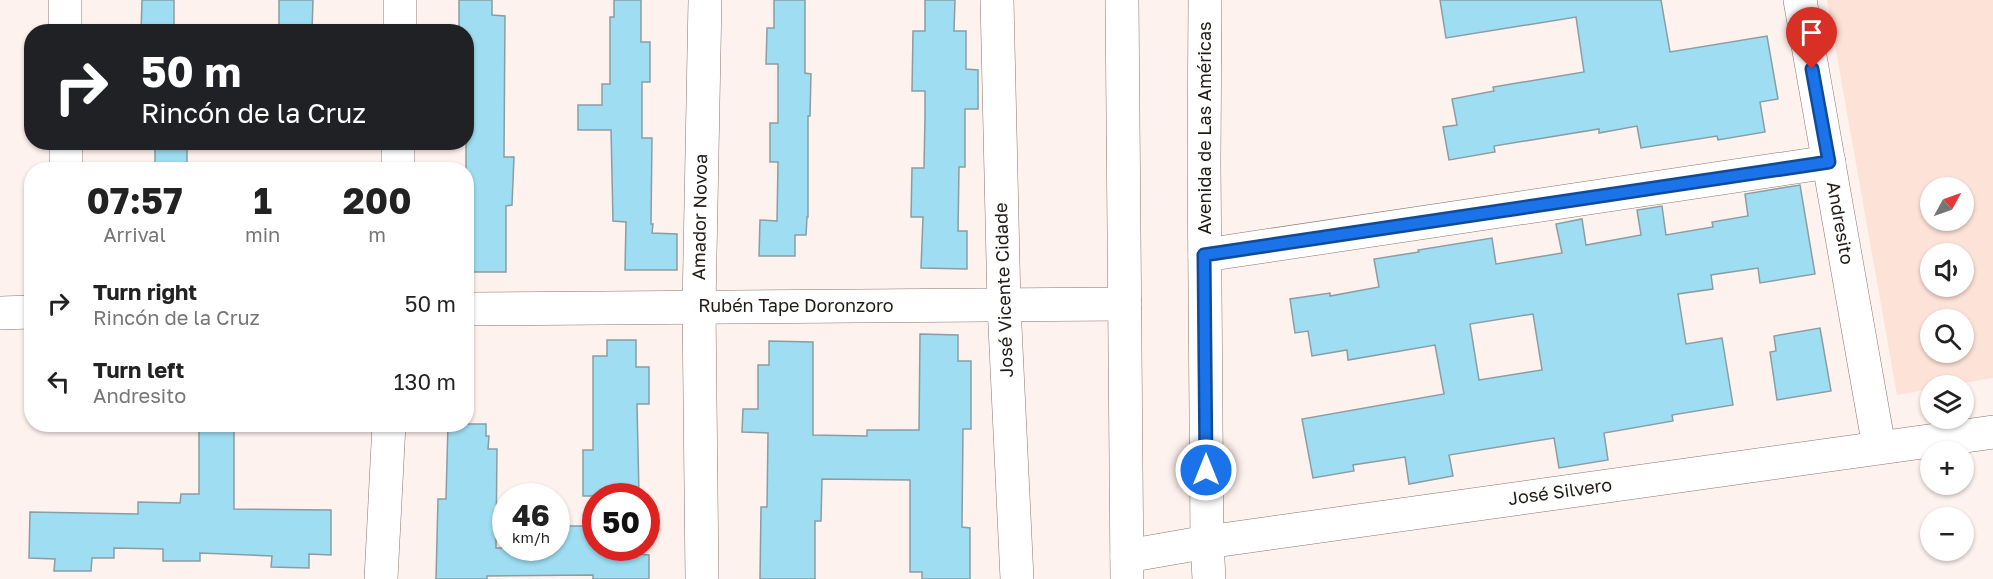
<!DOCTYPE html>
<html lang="en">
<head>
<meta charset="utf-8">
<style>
  :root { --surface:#fff; --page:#f2f2f2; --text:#222; --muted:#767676 }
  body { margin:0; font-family:"Golos Text",sans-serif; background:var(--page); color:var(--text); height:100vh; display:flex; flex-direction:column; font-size:22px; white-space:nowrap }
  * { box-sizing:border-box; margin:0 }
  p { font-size:20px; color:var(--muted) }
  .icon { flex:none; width:33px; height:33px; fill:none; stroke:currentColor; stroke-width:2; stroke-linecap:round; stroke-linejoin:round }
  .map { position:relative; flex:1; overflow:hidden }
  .side { position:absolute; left:24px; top:162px; width:450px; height:270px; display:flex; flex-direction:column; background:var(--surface); border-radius:24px; box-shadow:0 2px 4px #0004 }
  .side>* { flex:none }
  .banner { position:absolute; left:24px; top:24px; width:450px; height:126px; border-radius:24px; box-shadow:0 2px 4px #0004; background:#202124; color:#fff; overflow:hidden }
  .needle { width:39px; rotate:50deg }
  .controls { position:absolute; left:1920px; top:177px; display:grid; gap:12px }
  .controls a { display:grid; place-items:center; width:54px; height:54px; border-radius:50%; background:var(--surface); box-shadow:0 2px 4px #0004; font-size:30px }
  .speed { position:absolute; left:492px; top:483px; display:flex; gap:12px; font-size:30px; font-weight:700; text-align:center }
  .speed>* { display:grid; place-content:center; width:78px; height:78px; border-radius:50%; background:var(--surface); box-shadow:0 2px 4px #0004; line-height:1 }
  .speed small { font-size:15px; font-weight:400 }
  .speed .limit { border:9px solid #d22; background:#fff; color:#111 }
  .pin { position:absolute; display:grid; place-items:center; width:51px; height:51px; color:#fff; margin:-62px -26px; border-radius:50% 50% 50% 0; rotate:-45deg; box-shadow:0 0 6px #0007 }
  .pin .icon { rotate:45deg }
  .me { position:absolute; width:66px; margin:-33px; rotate:0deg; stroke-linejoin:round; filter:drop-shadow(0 0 4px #0008) }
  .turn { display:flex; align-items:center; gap:21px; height:126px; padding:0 18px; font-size:27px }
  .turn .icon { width:78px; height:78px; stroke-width:2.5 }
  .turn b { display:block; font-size:42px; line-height:51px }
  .eta { display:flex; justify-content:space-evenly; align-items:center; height:102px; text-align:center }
  .eta b { font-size:36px; font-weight:700; line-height:42px }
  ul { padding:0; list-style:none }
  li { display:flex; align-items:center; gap:18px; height:78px; padding:0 18px }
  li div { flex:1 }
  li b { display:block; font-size:22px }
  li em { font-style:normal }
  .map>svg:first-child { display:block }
  .built { fill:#fde2d8; fill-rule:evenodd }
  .building { fill:#9eddf2; stroke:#8a9da3; stroke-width:1.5; fill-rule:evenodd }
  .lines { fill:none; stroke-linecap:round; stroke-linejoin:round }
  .minor-casing { stroke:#887771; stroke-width:34 }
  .major-casing { stroke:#887771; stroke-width:34 }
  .minor { stroke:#fff; stroke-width:33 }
  .major { stroke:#fff; stroke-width:33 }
  .route-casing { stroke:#114b97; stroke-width:15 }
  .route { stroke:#1a73e8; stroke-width:10 }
  .labels { text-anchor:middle; stroke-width:4.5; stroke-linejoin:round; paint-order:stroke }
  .street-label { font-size:18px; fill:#211b18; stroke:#fff }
</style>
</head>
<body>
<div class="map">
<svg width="1993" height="579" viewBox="0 0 1993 579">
  <rect width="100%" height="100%" fill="#fef2ee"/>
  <path class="built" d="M1827,0h166v378l-40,7 -23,1v3l-33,6zM1930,188h34v32h-34zM1930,254h34v32h-34zM1930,320h34v32h-34z"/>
  <g class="building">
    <path d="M142,0h32v32h-33z"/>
    <path d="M279,0h34l-1,32h-33z"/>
    <path d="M459,0h33v15l13,1 -1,141h10l-2,48 -6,1v66h-33l-1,-17h-6v-223h-7z"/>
    <path d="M614,0h27v42h9v40h-8v56h10l-1,86h2l-1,9 25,1v36h-52l1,-48 -13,-1 -2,-91h-33v-25h24v-21h8v-67h4z"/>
    <path d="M774,0h31v73l6,1 -1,42h-2v101h-1l-1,18h-11v21h-36l1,-36 17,1 1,-59h-8v-39h8v-59h-12l1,-36h7z"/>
    <path d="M925,0h30l-1,31h12v38l12,1v39h-13v58h-6l-1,64h9v38l-46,-1 2,-51h-12l1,-49h12l1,-51v-26h-13l1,-60h12z"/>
    <path d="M1440,0h221l9,52 97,-16 11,63 -18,3 5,30 -47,8 -1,-4 -76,12 -4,-22 -38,7v-4l-105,17 1,6 -46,8 -6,-33 14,-2 -5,-26 42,-8 -1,-4 91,-15 -8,-55 -130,21z"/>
    <rect x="155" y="142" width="32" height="28"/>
    <path d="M1800,185l15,89 -55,9 -2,-15 -47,7 2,14 -35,5 8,50 36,-6 11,67 -61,10 1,6 -69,12 4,27 -49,8 -5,-30 -105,17 4,21 -44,8 -4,-27 -52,8 1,6 -41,7 -11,-59 142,-25 -9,-49 -87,15 -1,-10 -35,6 -4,-25 -13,2 -5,-34 40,-6v3l49,-9 -5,-28 45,-7 -1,-2 74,-12 4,26 66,-11 -6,-29 26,-5 4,26 55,-10 -4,-25 25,-4 4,29 47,-8 -1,-5 36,-6 -3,-22zM1533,314l9,56 -63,10 -9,-56z"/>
    <path d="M1820,328l11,63 -54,9 -7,-48 6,-1 -2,-15z"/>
    <path d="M920,334l38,1v26h13v68h-8l-1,98 8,1v51h-48v-7h-12v-92l-88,-1 -1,42h-6v58h-55l1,-72h6l1,-74 -26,-1 1,-23h15v-44h11v-24l44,1v93l54,1v-6h52z"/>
    <path d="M607,340h29v27h13v37h-12l2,92h-56v-46h10v-94h14z"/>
    <path d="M448,424h38v12h3l-1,13h9l-1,99h60v-22h40v22h40v6l13,1v24h-56v-4l-106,1v3h-51l2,-80h8z"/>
    <path d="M199,426h35v83l97,1v45l-22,-1v14l-38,-1 1,-11 -72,-3v8h-37v-12l-49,-1v10h-22l-1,13h-37l1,-12 -26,-1 1,-46 108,2v-12l42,1 1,-9h18z"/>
  </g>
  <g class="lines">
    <g class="minor-casing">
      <g id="minor">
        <path d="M65,0v32"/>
        <path d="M997,0l7,305 13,274"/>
        <path d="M1800,0l79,447"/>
        <path d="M400,32v-32"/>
        <path d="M66,142v28"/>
        <path d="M398,170v-28"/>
        <path d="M1205,255l624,-93"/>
        <path d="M466,309l659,-5"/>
        <path d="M0,313l32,-1"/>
        <path d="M1127,556l80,-14 786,-110"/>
        <path d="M381,579l8,-155"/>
        <path d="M702,579l-3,-272 6,-307"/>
      </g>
    </g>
    <g class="major-casing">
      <g id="major">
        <path d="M1122,0l5,579"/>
        <path d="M1205,0l-1,162 3,380 2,37"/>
      </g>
    </g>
    <use href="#minor" class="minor"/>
    <use href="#major" class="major"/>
  </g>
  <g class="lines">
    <g class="route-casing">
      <path id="route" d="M1206,470l-2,-215 625,-93 -17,-93"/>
    </g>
    <use href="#route" class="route"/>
  </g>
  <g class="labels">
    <g class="street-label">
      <text transform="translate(1205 128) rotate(-90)" y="6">Avenida de Las Américas</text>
      <text transform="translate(700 217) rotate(-89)" y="6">Amador Novoa</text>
      <text transform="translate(1840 223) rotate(80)" y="6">Andresito</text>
      <text transform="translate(1004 290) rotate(-92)" y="6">José Vicente Cidade</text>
      <text x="796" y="312">Rubén Tape Doronzoro</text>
      <text transform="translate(1560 492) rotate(-8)" y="6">José Silvero</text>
    </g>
  </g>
</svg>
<div class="controls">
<a><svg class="needle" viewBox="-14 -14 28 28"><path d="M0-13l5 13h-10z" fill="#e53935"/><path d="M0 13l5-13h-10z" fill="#767676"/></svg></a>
<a><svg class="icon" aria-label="sound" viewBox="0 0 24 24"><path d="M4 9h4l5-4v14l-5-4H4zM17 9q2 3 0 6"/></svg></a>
<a><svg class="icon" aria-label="search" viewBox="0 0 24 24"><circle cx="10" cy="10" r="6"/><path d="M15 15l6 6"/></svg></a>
<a><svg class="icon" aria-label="layers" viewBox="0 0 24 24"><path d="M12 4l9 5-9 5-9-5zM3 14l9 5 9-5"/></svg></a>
<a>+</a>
<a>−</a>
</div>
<div class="speed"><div>46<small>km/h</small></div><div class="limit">50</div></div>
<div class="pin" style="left:1812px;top:69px;background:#d93025"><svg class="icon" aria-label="arrive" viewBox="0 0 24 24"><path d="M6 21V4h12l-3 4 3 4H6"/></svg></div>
<svg class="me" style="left:1206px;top:470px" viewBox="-20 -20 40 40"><circle r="17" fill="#1a73e8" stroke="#fff" stroke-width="3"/><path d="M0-11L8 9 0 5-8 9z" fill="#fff"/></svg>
<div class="banner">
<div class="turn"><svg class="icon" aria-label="right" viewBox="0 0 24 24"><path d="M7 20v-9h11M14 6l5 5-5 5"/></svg><div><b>50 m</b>Rincón de la Cruz</div></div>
</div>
<section class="side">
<div class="eta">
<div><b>07:57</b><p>Arrival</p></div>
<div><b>1</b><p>min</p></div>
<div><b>200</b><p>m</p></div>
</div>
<ul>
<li><svg class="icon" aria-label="right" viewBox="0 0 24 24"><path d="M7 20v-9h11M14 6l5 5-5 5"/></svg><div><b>Turn right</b><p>Rincón de la Cruz</p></div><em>50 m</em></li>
<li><svg class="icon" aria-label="left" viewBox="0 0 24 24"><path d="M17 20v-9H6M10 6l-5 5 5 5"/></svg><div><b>Turn left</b><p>Andresito</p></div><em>130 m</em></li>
</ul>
</section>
</div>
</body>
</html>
